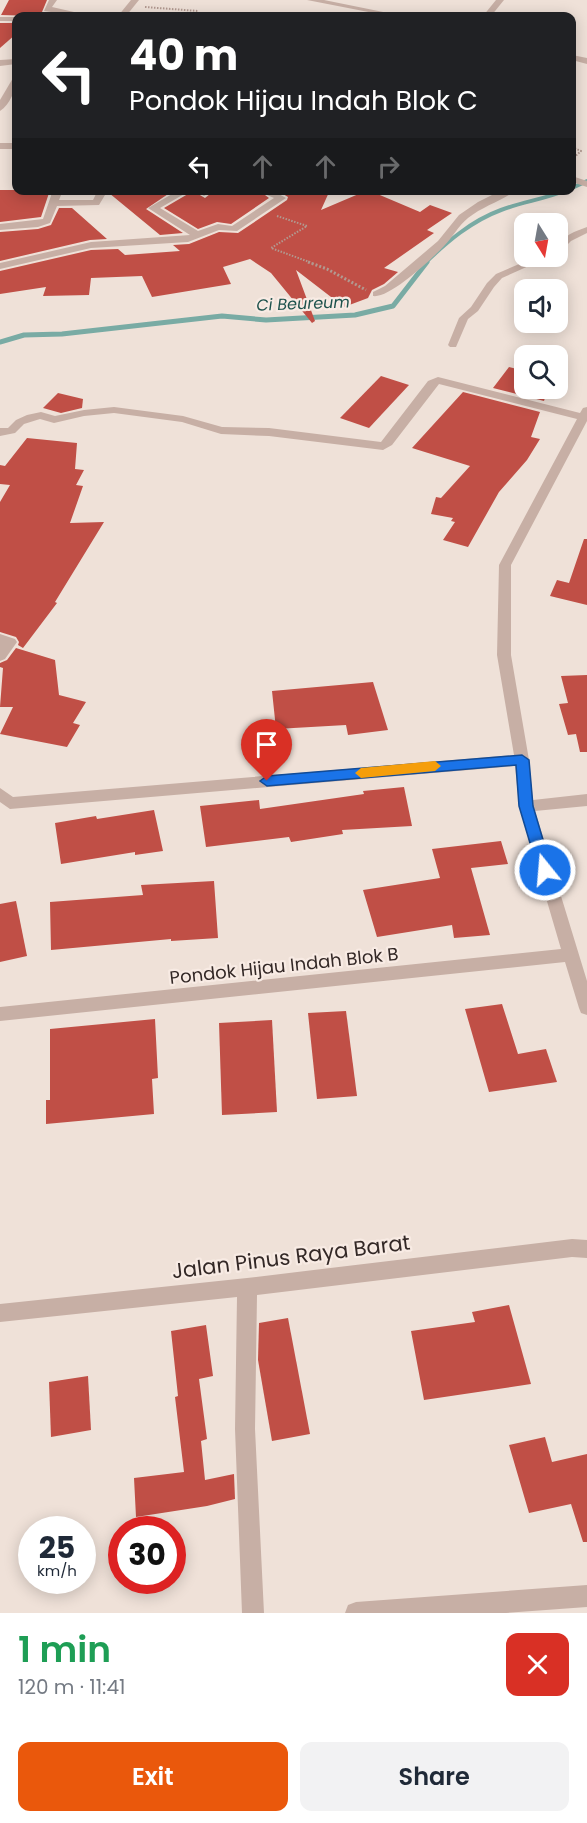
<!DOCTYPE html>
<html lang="en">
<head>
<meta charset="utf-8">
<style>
  :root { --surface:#fff; --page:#f2f2f3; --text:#1f2937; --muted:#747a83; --accent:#ea580c }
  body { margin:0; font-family:Poppins,sans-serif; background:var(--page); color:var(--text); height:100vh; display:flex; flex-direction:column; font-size:22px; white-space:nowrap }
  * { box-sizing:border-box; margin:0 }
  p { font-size:20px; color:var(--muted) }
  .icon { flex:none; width:33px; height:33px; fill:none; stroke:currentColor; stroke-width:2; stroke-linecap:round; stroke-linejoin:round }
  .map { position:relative; height:1613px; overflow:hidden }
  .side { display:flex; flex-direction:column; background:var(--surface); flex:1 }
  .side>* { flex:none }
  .guide { position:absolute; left:12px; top:12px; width:564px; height:183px; border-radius:12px; box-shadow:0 3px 15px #0003; background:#202124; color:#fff; overflow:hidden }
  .needle { width:39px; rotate:169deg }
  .buttons { position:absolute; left:514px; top:213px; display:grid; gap:12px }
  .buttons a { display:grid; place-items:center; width:54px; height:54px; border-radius:12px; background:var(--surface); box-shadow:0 3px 15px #0003; font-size:30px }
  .speed { position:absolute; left:18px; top:1516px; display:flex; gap:12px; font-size:30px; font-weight:700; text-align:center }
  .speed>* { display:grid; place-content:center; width:78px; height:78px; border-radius:50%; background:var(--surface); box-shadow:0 3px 15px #0003; line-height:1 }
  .speed small { font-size:15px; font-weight:400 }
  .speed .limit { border:9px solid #d22; background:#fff; color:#111 }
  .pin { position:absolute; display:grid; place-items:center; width:51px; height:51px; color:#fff; margin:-62px -26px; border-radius:50% 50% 50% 0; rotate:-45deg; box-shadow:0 0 6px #0007 }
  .pin .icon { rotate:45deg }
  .me { position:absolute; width:66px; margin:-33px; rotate:343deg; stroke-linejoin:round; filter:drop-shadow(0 0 4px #0008) }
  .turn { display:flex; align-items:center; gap:21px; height:126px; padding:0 18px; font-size:27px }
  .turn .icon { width:78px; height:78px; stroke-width:2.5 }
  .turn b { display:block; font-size:42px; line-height:51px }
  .lanes { display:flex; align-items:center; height:57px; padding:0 18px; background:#0003; justify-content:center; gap:30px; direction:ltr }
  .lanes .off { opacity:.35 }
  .round { display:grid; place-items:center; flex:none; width:63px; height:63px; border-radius:12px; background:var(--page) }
  .summary { display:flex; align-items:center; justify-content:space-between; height:102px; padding:0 18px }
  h1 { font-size:36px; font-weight:600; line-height:45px; color:#1e9e55 }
  .cta { display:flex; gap:12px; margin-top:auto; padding:12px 18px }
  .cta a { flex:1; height:69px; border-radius:12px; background:var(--accent); color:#fff; font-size:24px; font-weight:600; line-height:69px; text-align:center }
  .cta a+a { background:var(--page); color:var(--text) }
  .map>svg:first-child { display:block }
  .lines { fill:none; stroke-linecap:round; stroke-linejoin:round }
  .stream-far1 { stroke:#79aba4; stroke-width:4 }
  .stream { stroke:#79aba4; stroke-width:5 }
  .building { fill:#c04f46 }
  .path-far1 { stroke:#b29990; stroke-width:2; stroke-dasharray:1.5 1.5; stroke-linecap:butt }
  .path { stroke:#b29990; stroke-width:3; stroke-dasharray:2 2; stroke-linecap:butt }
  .lane { fill:#c7afa5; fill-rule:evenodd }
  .street { fill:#c7afa5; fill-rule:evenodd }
  .route { fill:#1a73e8; stroke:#114b97; stroke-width:1.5 }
  .slow { fill:#f59e0b }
  .labels { text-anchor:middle; stroke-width:4.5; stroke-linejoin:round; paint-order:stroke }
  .far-water-label { font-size:16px; font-style:italic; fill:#1e524c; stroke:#f8ebe4 }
  .street-label { font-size:18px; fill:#332826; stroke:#f8ebe4 }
  .near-street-label { font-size:21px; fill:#332826; stroke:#f8ebe4 }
</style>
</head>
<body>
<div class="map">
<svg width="587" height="1613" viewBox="0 0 587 1613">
  <rect width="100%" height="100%" fill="#efe1d8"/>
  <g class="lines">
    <g class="stream-far1">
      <path d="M572,188l15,-7"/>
      <path d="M425,263c22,-21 46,-42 76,-53 21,-8 44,-11 66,-20"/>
    </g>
    <path class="stream" d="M0,342l24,-7 38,-1 160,-18 44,4 89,-5 38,-9 34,-44"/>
  </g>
  <g class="building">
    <path d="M9,0h38l-5,12 -5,4 -36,-1z"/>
    <path d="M0,23h16v11l-16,14z"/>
    <path d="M0,190h50l-9,27 -41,5z"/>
    <path d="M110,190h64l-28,19 37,24 -23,2 -51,-42z"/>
    <path d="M215,190h50v5l4,3 -38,26 -14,-2 -19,7 -34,-21 29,-17 12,7z"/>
    <path d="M281,190h49l-9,20 47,-20 52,22 10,-7 22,8 -25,17 7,3 -50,35 14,4 -14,12 -12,6 -4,8 -24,9 -48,-37 19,51 -3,2 -41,-50 -21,-14 -27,8 8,17 -79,13 -10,-21 -51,2 -2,17 -46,1 3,-9 -46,7v-23l91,-21 27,-1 7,6 55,-4 -7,-6 16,-1 30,-12 19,1 49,-33 1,-3 -8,-5z"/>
    <path d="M59,208h13l35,31 -17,1 -90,21v-29l38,-3 13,-4z"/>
    <path d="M509,367l16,4v17h23l-4,13 -51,-13z"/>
    <path d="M381,376l28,9 -40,43 -29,-10z"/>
    <path d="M463,392l77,20 -9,25 9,2 -13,21 -28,32 -31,55 -25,-7 12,-18 -4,-1 2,-3 -22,-4 5,-17 5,1 29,-32 -58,-18z"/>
    <path d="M58,393l25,6 -1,9 -21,5 -18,-5z"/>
    <path d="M27,438l50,5 -2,26 9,1 -8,15 7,1 -13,37 34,-1 -49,80 2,1 -34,45 -5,-3 1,-3 -3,-5 -16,-5v-130l10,-17 -10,-1v-19l5,1z"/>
    <path d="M584,539h3v66l-37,-9 7,-16 12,3z"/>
    <path d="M16,648l39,12 4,35 27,7 -13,21 7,2 -13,22 -67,-13 13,-27h-13l3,-39 -3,-1v-4l7,-3z"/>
    <path d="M587,675v77h-7l-4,-18 -8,1 -9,-31 9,-1 -7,-27z"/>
    <path d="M373,682l15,48 -40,5 -2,-10 -70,4 -4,-38z"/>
    <path d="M404,787l8,39 -70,4 1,4 -52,8 -2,-5 -83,10 -6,-41 59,-6 1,9 104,-15 -1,-3z"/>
    <path d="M154,810l9,41 -28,4v-3l-74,12 -6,-41 41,-7 1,3z"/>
    <path d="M501,841l7,23 -37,4 19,67 -36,3 -2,-13 -75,12 -14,-47 77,-12 -8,-29z"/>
    <path d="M214,881l4,57 -47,3v-2l-120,11 -1,-48 93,-7 -2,-10z"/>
    <path d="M16,901l11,55 -27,6v-58z"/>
    <path d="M502,1004l16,50 28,-5 11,33 -68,10 -24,-83z"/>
    <path d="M346,1011l11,85 -40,3 -9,-86z"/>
    <path d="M155,1019l3,59 -6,1 2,35 -108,10v-24h4v-71z"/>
    <path d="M272,1020l5,92 -55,3 -3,-92z"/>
    <path d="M509,1305l22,79 -107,16 -13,-69 64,-9 -3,-10z"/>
    <path d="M288,1318l22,116 -38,7 -14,-81 1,-37z"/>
    <path d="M206,1325l7,51 -14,3 8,60 -6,2 4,39 29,-6 1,25 -28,7 -71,11 -2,-39 50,-6 -9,-75 3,-1 -7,-65z"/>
    <path d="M88,1376l3,54 -40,7 -2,-55z"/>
    <path d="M545,1437l7,25 35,-8v88h-4l-12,-38 -42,9 -20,-68z"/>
  </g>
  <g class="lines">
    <g class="path-far1">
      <path d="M145,7l53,4"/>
      <path d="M572,147l9,4 -9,8"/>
      <path d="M277,216l30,10 -36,22 41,15"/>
    </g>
    <path class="path" d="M308,262l19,7 39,21"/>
    <g class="lane">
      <path d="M587,227v6l-16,8 -13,13c0,-17 15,-22 29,-27z"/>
      <path d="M538,256h13l-49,22 -8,9 -16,24 -10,8 -12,28h-6l-2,-2 11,-27 12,-11 16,-24 9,-9z"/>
    </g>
    <g class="street">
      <path d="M49,0h8l-5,7 22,5 -3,4h-8l2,-2 -21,-3z"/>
      <path d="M131,0h8l-13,16h-8z"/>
      <path d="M307,0h17l79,16h-14z"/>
      <path d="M496,0h8l-13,16h-8z"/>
      <rect x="0" y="17" width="16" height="4"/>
      <path d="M572,55l15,3v6l-15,-4z"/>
      <path d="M0,60l16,-1v5l-16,2z"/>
      <path d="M13,78h3c0,11 -6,27 -16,33v-11z"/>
      <rect x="0" y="143" width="16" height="6"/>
      <path d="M572,176l15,5v6l-15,-5z"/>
      <path d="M53,190h10l-4,10h34l5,-10h10l-9,15 -42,1 -7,17 -12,4 -38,3v-6l43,-5z"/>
      <path d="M179,190h12l-31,18 38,23 20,-7 14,2 42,-28 -7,-3v-5h12l-2,3 9,5 -49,33 -18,-1 -31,12 -97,6 -91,21v-6l91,-21 99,-7 -42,-27z"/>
      <path d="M195,190h18l-9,6z"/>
      <path d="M502,190h14c-14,11 -33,16 -48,28 -10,8 -15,19 -24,28 -12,13 -55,53 -71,50v-4l12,-6 53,-45 21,-26 19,-13z"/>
      <path d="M438,377l142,36 3,-5 4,-1v14l-76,144v90l18,105 4,40 54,-6v12l-52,5 52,170v34l-6,-2 -2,-5 -14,-46 -565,59v-14l561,-58 -42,-143 -4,-40 -505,43 -10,-7v-14l13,9 501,-42 -17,-100 2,-90 78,-146 -138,-35 -47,61 -9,5 -114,-14 -48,-2 -39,-12 -68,-9 -30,3 -30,7 -14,-4 -16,5 -9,9 -15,3v-8h8l8,-8 11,-5 14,-3 14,4 29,-6 30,-3 69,9 39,11 47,1 112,14 47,-61z"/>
      <path d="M0,634l15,5 2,3 -12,17 -5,2z"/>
      <path d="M572,1239l15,1v18l-15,-1 -315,38 -2,134 9,184h-22l-7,-184 2,-132 -237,25v-18l247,-26z"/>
      <path d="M587,1585v22l-81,6h-161l3,-8 8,-3z"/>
    </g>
  </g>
  <path class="route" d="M522,755l7,5 4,46 19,64 -7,5 -7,-5 -19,-64 -3,-41 -249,21 -7,-5 7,-5z"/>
  <path class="slow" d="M435,761l6,5 -6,5 -74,7 -6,-5 6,-5z"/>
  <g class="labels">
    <g class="far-water-label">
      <text transform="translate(303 303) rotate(-2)" y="6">Ci Beureum</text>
    </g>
    <g class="street-label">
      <text transform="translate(284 966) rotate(-6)" y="6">Pondok Hijau Indah Blok B</text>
    </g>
    <g class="near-street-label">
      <text transform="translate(291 1257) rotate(-7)" y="7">Jalan Pinus Raya Barat</text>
    </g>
  </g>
</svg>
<div class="buttons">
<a><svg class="needle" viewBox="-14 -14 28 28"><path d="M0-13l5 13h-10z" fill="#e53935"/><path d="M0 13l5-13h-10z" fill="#747a83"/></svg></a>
<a><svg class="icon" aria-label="sound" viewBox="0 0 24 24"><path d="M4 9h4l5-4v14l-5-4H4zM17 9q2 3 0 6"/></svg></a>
<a><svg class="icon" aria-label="search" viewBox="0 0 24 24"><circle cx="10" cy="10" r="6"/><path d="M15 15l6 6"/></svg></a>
</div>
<div class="speed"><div>25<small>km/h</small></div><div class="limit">30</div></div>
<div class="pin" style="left:267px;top:781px;background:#d93025"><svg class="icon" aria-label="arrive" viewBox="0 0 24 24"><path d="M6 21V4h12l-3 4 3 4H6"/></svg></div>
<svg class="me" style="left:545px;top:870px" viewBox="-20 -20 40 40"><circle r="17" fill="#1a73e8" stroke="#fff" stroke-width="3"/><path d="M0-11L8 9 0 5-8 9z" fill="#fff"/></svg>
<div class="guide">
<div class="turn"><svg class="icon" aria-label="left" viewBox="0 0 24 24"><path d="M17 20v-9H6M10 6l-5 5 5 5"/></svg><div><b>40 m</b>Pondok Hijau Indah Blok C</div></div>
<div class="lanes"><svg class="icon" aria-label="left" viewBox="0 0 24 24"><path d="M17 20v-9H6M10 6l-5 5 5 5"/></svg><svg class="icon off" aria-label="ahead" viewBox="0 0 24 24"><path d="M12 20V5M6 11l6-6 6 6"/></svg><svg class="icon off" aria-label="ahead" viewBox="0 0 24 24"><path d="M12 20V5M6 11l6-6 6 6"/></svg><svg class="icon off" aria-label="right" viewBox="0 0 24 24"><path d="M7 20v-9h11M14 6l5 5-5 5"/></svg></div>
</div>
</div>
<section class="side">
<div class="summary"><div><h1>1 min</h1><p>120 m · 11:41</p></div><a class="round" style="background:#d93025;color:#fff"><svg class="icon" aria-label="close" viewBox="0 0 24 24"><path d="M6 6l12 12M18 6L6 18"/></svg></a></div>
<div class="cta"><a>Exit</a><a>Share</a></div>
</section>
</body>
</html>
